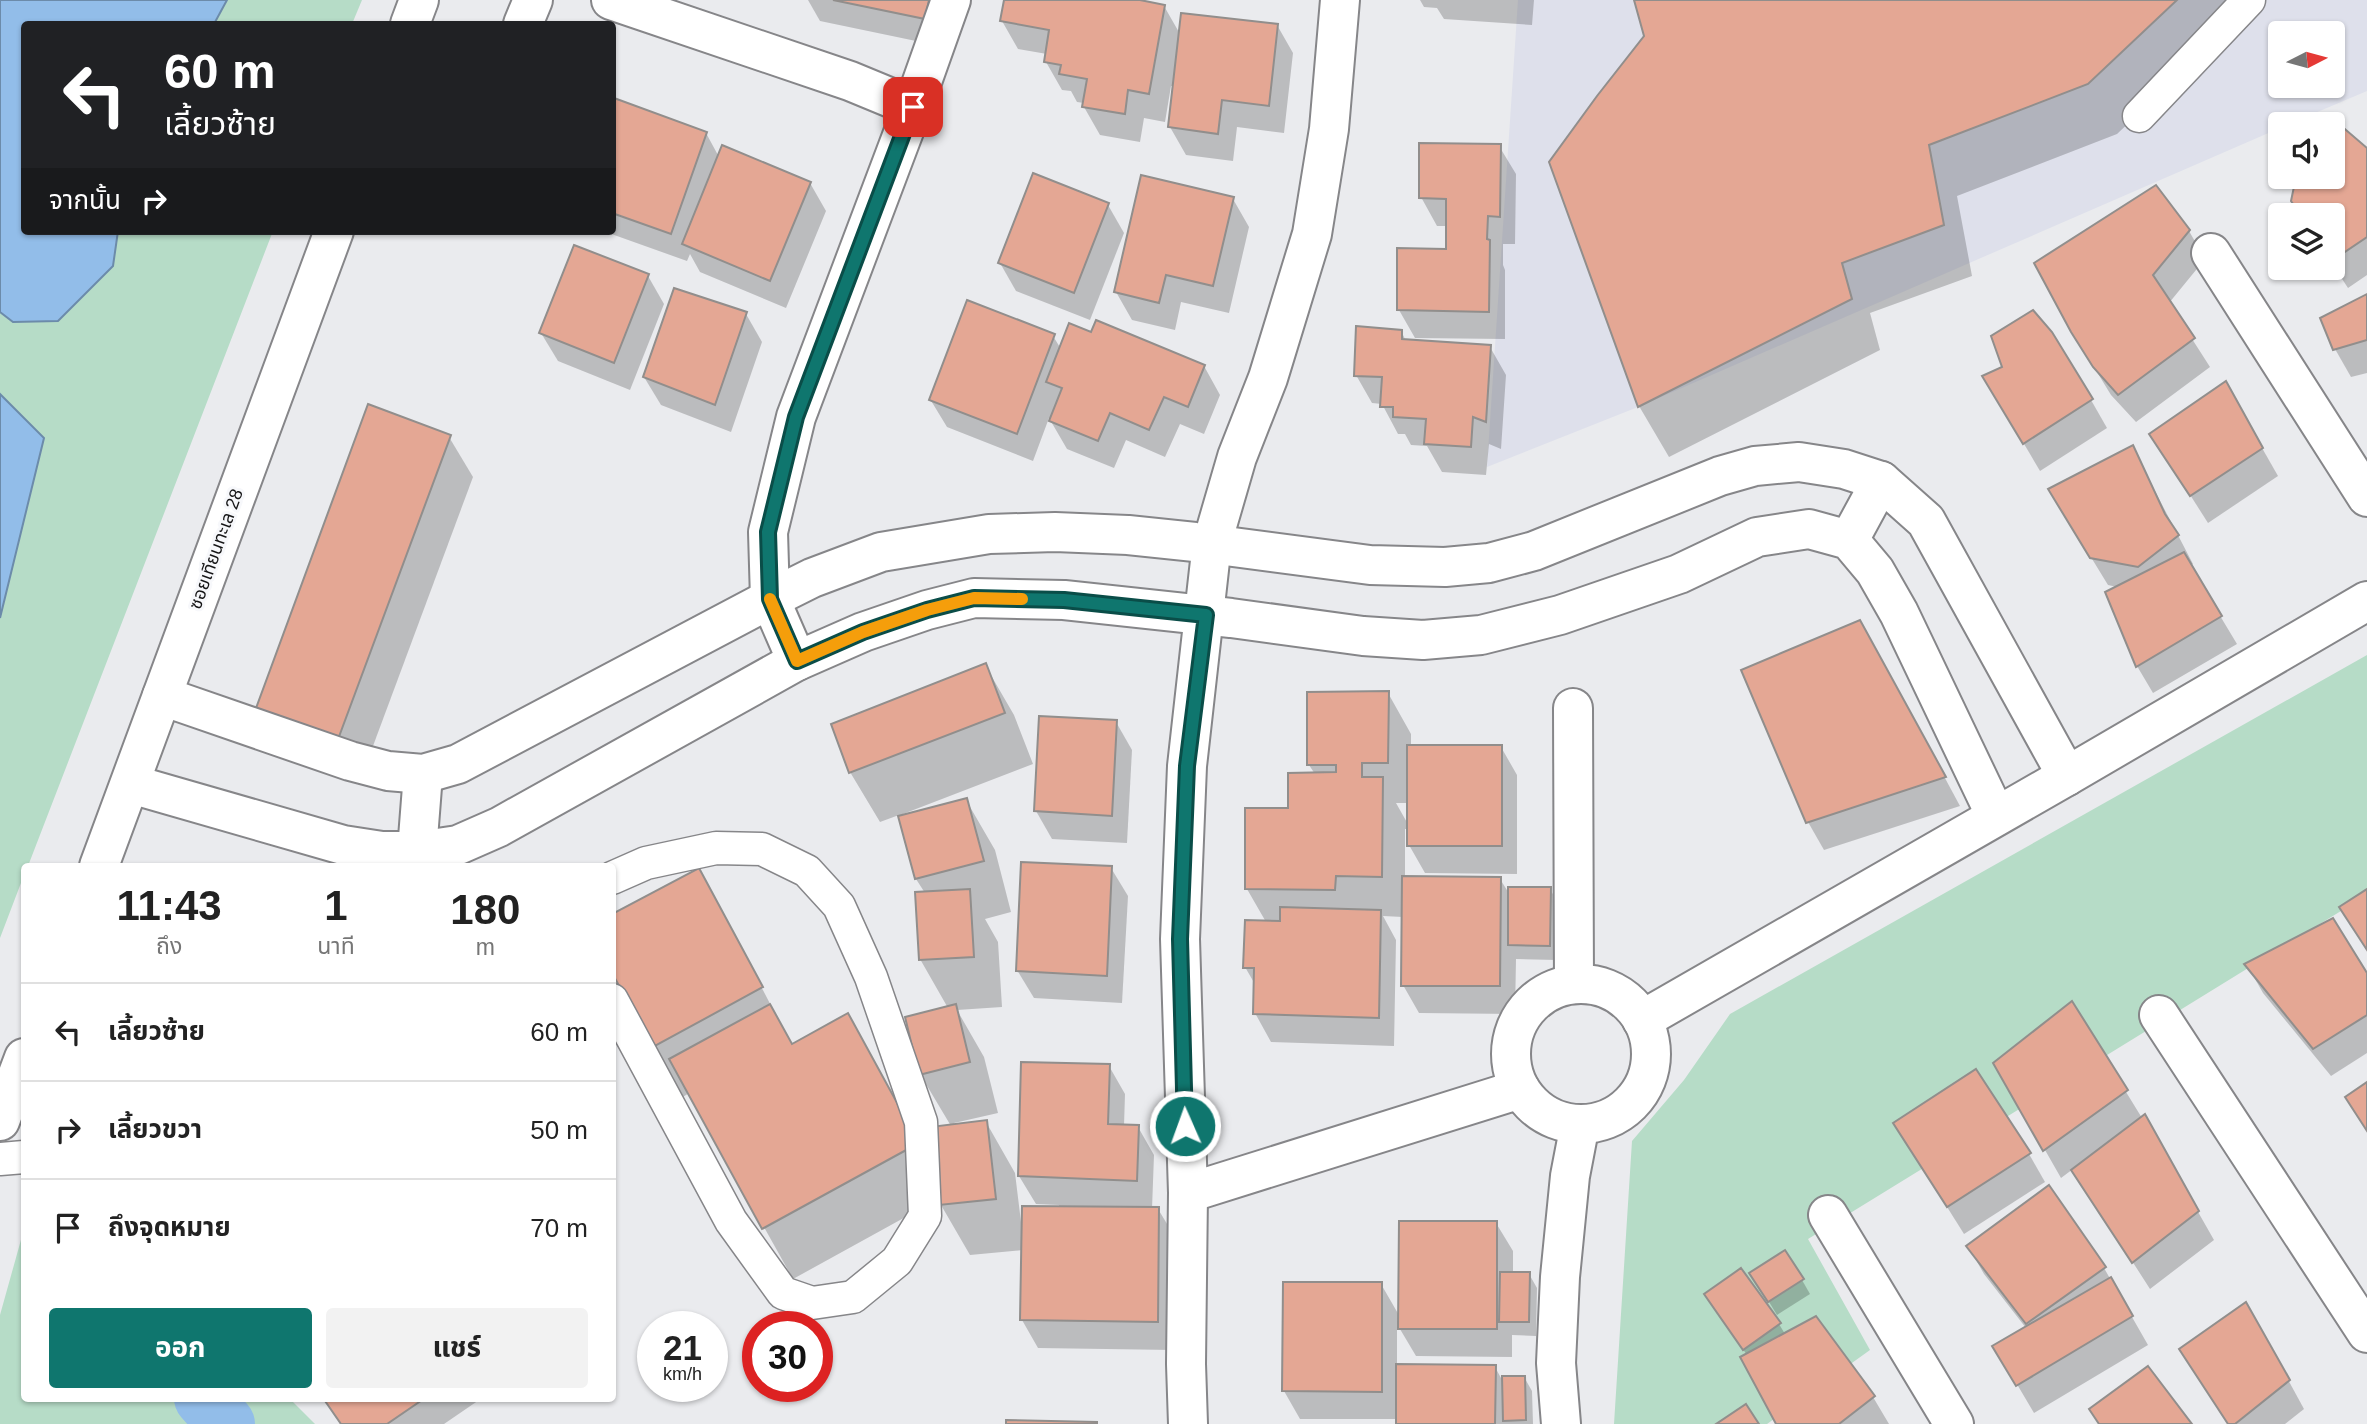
<!DOCTYPE html>
<html lang="th">
<head>
<meta charset="utf-8">
<style>
  :root { --surface:#fff; --page:#f2f2f2; --text:#222; --muted:#767676; --line:#e0e0e0; --accent:#0f766e }
  body { margin:0; font-family:Arial,"Noto Sans Thai",sans-serif; background:var(--page); color:var(--text); height:100vh; display:flex; flex-direction:column; font-size:26px; white-space:nowrap }
  * { box-sizing:border-box; margin:0 }
  p { font-size:23px; color:var(--muted) }
  .icon { flex:none; width:38px; height:38px; fill:none; stroke:currentColor; stroke-width:2; stroke-linecap:round; stroke-linejoin:round }
  .map { position:relative; flex:1; overflow:hidden }
  .details { position:absolute; left:21px; top:863px; width:595px; height:539px; display:flex; flex-direction:column; background:var(--surface); border-radius:7px; box-shadow:0 2px 5px #0004 }
  .details>* { flex:none }
  .guide { position:absolute; left:21px; top:21px; width:595px; height:214px; border-radius:7px; box-shadow:0 2px 5px #0004; background:#202124; color:#fff; overflow:hidden }
  .needle { width:46px; rotate:84deg }
  .fabs { position:absolute; left:2268px; top:21px; display:grid; gap:14px }
  .fabs a { display:grid; place-items:center; width:77px; height:77px; border-radius:7px; background:var(--surface); box-shadow:0 2px 5px #0004; font-size:35px }
  .speed { position:absolute; left:637px; top:1311px; display:flex; gap:14px; font-size:35px; font-weight:700; text-align:center }
  .speed>* { display:grid; place-content:center; width:91px; height:91px; border-radius:50%; background:var(--surface); box-shadow:0 2px 5px #0004; line-height:1 }
  .speed small { font-size:18px; font-weight:400 }
  .speed .limit { border:10px solid #d22; background:#fff; color:#111 }
  .pin { position:absolute; display:grid; place-items:center; width:60px; height:60px; color:#fff; margin:-30px; border-radius:14px; box-shadow:0 4px 10px #0006 }
  .me { position:absolute; width:77px; margin:-38px; rotate:358deg; stroke-linejoin:round; filter:drop-shadow(0 0 5px #0008) }
  .turn { display:flex; align-items:center; gap:24px; height:147px; padding:0 28px; font-size:32px }
  .turn .icon { width:91px; height:91px; stroke-width:2.5 }
  .turn b { display:block; font-size:49px; line-height:60px }
  .then { display:flex; align-items:center; height:66px; padding:0 28px; background:#0003; gap:14px; font-size:26px }
  .eta { display:flex; justify-content:space-evenly; align-items:center; height:119px; text-align:center }
  .eta b { font-size:42px; font-weight:700; line-height:49px }
  .cta { display:flex; gap:14px; margin-top:auto; padding:14px 28px }
  .cta a { flex:1; height:80px; border-radius:7px; background:var(--accent); color:#fff; font-size:28px; font-weight:700; line-height:80px; text-align:center }
  .cta a+a { background:var(--page); color:var(--text) }
  ul { padding:0; list-style:none }
  li { display:flex; align-items:center; gap:21px; height:98px; padding:0 28px; border-top:2px solid var(--line) }
  li div { flex:1 }
  li b { display:block; font-size:26px }
  li em { font-style:normal }
  .map>svg:first-child { display:block }
  .built { fill:#dee0eb; fill-rule:evenodd }
  .green { fill:#b6dcc7 }
  .water { fill:#92bde9; stroke:#6c8baa; stroke-width:2 }
  .shadow { fill:#0003; fill-rule:evenodd }
  .lines { fill:none; stroke-linecap:round; stroke-linejoin:round }
  .canal { stroke:#92bde9; stroke-width:58 }
  .building { fill:#e4a794; stroke:#918e8c; stroke-width:2 }
  .lane-casing { stroke:#868689; stroke-width:35 }
  .street-casing { stroke:#868689; stroke-width:42 }
  .lane { stroke:#fff; stroke-width:32 }
  .street { stroke:#fff; stroke-width:38 }
  .route-casing { stroke:#0a4d48; stroke-width:18 }
  .route { stroke:#0f766e; stroke-width:12 }
  .slow { stroke:#f59e0b; stroke-width:12 }
  .labels { text-anchor:middle; stroke-width:6; stroke-linejoin:round; paint-order:stroke }
  .street-label { font-size:18px; fill:#151516; stroke:#f7f8fb }
</style>
</head>
<body>
<div class="map">
<svg width="2367" height="1424" viewBox="0 0 2367 1424">
  <rect width="100%" height="100%" fill="#eaebee"/>
  <path class="built" d="M1518,0h849v91l-78,33h-9v4l-642,279 -151,60zM2280,33h53v53h-53z"/>
  <g class="green">
    <path d="M227,0h135l-10,24h-138z"/>
    <path d="M118,231h155l-245,635h-4v9l-24,63v-320l44,-180 -44,-44v-82l13,10 100,-56z"/>
    <path d="M2367,655v240l-559,344 62,111 -103,74h-153l18,-283 52,-61 46,-66z"/>
    <path d="M24,1229v169h265l26,26h-315v-109z"/>
  </g>
  <g class="water">
    <path d="M0,0h227l-13,24h-190v207h94l-5,35 -55,55 -45,1 -13,-10z"/>
    <path d="M0,394l44,44 -44,180z"/>
  </g>
  <g class="shadow">
    <path d="M808,0h142l-10,46 -120,-25z"/>
    <path d="M1006,0h124l34,6 16,28 97,-9 16,28 -9,80 -47,-6 -4,34 -47,-6 -16,-28 4,-41h-3l-6,36 -21,-4 -4,24 -40,-7 -16,-28v-4l-7,-1 -6,-11 -9,-1 -16,-28 1,-8 -29,-5 -16,-28z"/>
    <path d="M1420,0h114l-2,25 -88,-6 -7,-11 -13,-1z"/>
    <path d="M1636,0h623l-142,134 -160,62 15,80 -102,37 10,37 -211,107 -30,-51 6,-370z"/>
    <path d="M615,100l91,33 13,24 91,26 16,28 -40,97 -86,-36 -10,-18 -3,7 -84,-30h9v-123z"/>
    <path d="M2339,126l28,26v123l-19,13 -15,-23v-50h-31l-9,-14 5,-24h35v-46z"/>
    <path d="M1499,146l17,28 -1,70h-12v21l2,5v69l-90,-1 -16,-28 48,-59v-25h-10l-16,-29z"/>
    <path d="M1233,199l16,28 -20,86 -48,-11 -6,28 -43,-10 -16,-28z"/>
    <path d="M1108,205l16,28 -34,87 -74,-29 -16,-28z"/>
    <path d="M2189,231l16,28 -36,44 41,64 -74,55 -25,-27 -39,-64z"/>
    <path d="M648,276l16,28 -34,86 -72,-29 -17,-28z"/>
    <path d="M2367,297v76l-16,4 -16,-28z"/>
    <path d="M746,314l16,28 -31,90 -70,-27 -17,-28z"/>
    <path d="M1401,331l5,10 84,6 16,28 -5,74 -12,-5 -3,31 -44,-3 -15,-26 -16,-1 -6,-11h-7l-16,-30 -10,-1 -16,-28z"/>
    <path d="M1092,334l112,32 16,29 -16,39 -24,-10 -15,33 -39,-17 -12,28 -47,-19 -18,-31 -16,43 -86,-34 -17,-28 123,-63 8,13z"/>
    <path d="M2225,383l53,93 -70,47 -56,-88z"/>
    <path d="M2091,400l16,28 -67,43 -39,-66z"/>
    <path d="M449,437l24,40 -113,304 -80,-30z"/>
    <path d="M2132,447l61,117 -3,2 47,78 -84,49 -16,-27 -20,-79 -9,-2 -41,-67z"/>
    <path d="M1876,650l84,156 -136,44 -16,-28z"/>
    <path d="M985,665l29,50 19,49 -130,50v2l63,-16 29,50 16,62 -26,7 13,23 4,65 -45,3 27,47 14,56 -44,10 1,3 31,-4 29,51 6,49h2l36,-14v-3l-23,-1 -17,-28 90,-110 16,28 -1,32 14,1 16,28 -2,54h6l17,28 -2,113 -135,-2 -16,-28 1,-70 -53,5 -29,-50 -1,-7 -147,81 -104,-186 -6,4 -29,-51 73,-125 65,125 145,130 14,-50 -31,-52 28,-66 -28,-49 5,-66 -9,-14 -17,-64 -19,7 -30,-50z"/>
    <path d="M1388,693l23,41v13h90l16,28v99l-92,-1 -16,-28v-16h-4v49l95,1 10,16 40,-6 8,14 -1,57 -41,-1 -1,55 -96,-1 -16,-28v-68l-20,-1 13,24 -2,106 -123,-4 -16,-29 1,-27 -11,-19 21,-45 -19,-33 42,-79 26,-36 -6,-9zM1396,803h13v23z"/>
    <path d="M1116,722l16,28 -5,93 -75,-4 -16,-28z"/>
    <path d="M1111,868l17,28 -6,107 -88,-5 -17,-28z"/>
    <path d="M2247,965l120,11v77l-36,23 -68,-83z"/>
    <path d="M2072,1004l70,114 2,-1 70,123 -64,49 -77,-120 -12,9 -65,-114z"/>
    <path d="M1895,1124l134,30 16,28 -81,52z"/>
    <path d="M1496,1223l17,28v23h16l8,14 -1,48 -24,-1v22l-96,-1 -19,-32v41l98,2 6,11 23,-1 8,14 1,33h-135v-5h-98l-16,-28 97,-107 19,33z"/>
    <path d="M1968,1246l136,22 44,77 -114,68 -39,-66 31,-19 -42,-54z"/>
    <path d="M1802,1280l8,14 -33,21 -17,-28z"/>
    <path d="M1714,1308l65,16 6,10 88,63 16,27h-111l-31,-69z"/>
    <path d="M2262,1332l42,77 -19,15h-57z"/>
    <path d="M325,1398h157l-38,26h-104z"/>
  </g>
  <g class="lines">
    <path class="canal" d="M203,1398l23,26"/>
  </g>
  <g class="building">
    <path d="M833,0h96l-4,19z"/>
    <path d="M1004,0h136l25,5 -16,89 -21,-4 -3,24 -43,-7 5,-28 -28,-5 2,-9 -17,-3 5,-32 -49,-9z"/>
    <path d="M1634,0h543l-89,84 -159,61 15,80 -102,38 10,36 -214,108 -89,-245 48,-66 47,-60z"/>
    <path d="M1181,13l97,11 -9,82 -47,-6 -4,34 -50,-7z"/>
    <path d="M614,98l93,34 -36,102 -59,-21z"/>
    <path d="M2339,124l28,24v89l-34,23v-45h-32l-10,-14 5,-24h37v-48z"/>
    <path d="M1419,143l82,1 -1,73 -12,-1 -1,23 3,1 -1,72 -92,-2v-62l49,1v-50l-27,-1z"/>
    <path d="M722,145l89,37 -41,99 -88,-37z"/>
    <path d="M1033,173l76,30 -35,90 -76,-30z"/>
    <path d="M1141,175l93,22 -21,89 -47,-11 -7,28 -45,-11z"/>
    <path d="M2156,185l34,45 -37,45 42,63 -77,57 -25,-28 -22,-35 -37,-69z"/>
    <path d="M574,245l75,29 -35,89 -75,-30z"/>
    <path d="M674,288l73,24 -32,93 -72,-28z"/>
    <path d="M2367,294v46l-34,10 -13,-32z"/>
    <path d="M967,300l88,34 -38,100 -88,-34z"/>
    <path d="M2033,310l19,22 41,67 -70,45 -41,-68 20,-9 -11,-31z"/>
    <path d="M1096,320l109,45 -17,42 -24,-10 -15,33 -39,-17 -12,28 -49,-20 13,-33 -16,-6 23,-59 22,9z"/>
    <path d="M1356,326l46,4v9l89,6 -5,77 -13,-5 -2,30 -47,-3 2,-25 -33,-2v-10h-13l2,-30 -28,-1z"/>
    <path d="M2226,381l37,67 -73,48 -41,-62z"/>
    <path d="M368,404l83,31 -114,307 -82,-31z"/>
    <path d="M2133,445l32,69 14,21 -41,32 -48,-9 -42,-69z"/>
    <path d="M2184,552l38,64 -86,51 -31,-75z"/>
    <path d="M1860,620l86,157 -140,46 -65,-153z"/>
    <path d="M986,663l19,50 -156,60 -18,-49z"/>
    <path d="M1389,691l-1,72h-26v14h21l-1,100 -46,-1 -1,14 -90,-1v-81h43v-35l48,-1v-7h-29v-73z"/>
    <path d="M1039,716l78,4 -5,96 -78,-5z"/>
    <rect x="1407" y="745" width="95" height="101"/>
    <path d="M967,798l17,63 -69,18 -17,-63z"/>
    <path d="M1021,862l91,4 -5,110 -91,-5z"/>
    <path d="M699,868l64,119 -110,60 -41,-74v-59z"/>
    <path d="M1402,876l99,1 -1,109h-99z"/>
    <path d="M1508,887h43l-1,59 -42,-1z"/>
    <path d="M970,889l4,68 -55,3 -4,-68z"/>
    <path d="M2367,889v61l-28,-43z"/>
    <path d="M1280,907l101,3 -2,108 -126,-4 1,-46h-11l2,-48 35,1z"/>
    <path d="M2333,918l34,55v42l-54,34 -69,-85z"/>
    <path d="M2072,1001l56,89 -85,61 -50,-88z"/>
    <path d="M770,1004l22,40 56,-31 71,130 -157,86 -93,-170z"/>
    <path d="M956,1004l14,58 -51,13 -14,-58z"/>
    <path d="M1021,1062l89,2 -2,60 31,1 -2,56 -119,-5z"/>
    <path d="M1976,1069l55,84 -84,54 -54,-84z"/>
    <path d="M2367,1082v49l-22,-34z"/>
    <path d="M2145,1114l54,97 -67,52 -61,-93z"/>
    <path d="M987,1120l9,79 -57,6 -9,-78z"/>
    <path d="M2049,1185l57,82 -80,57 -60,-78z"/>
    <path d="M1022,1206l137,1 -1,115 -138,-2z"/>
    <path d="M1399,1221h98v108h-99z"/>
    <path d="M1785,1250l19,29 -36,23 -19,-29z"/>
    <path d="M1741,1268l40,55 -38,27 -39,-56z"/>
    <path d="M1500,1272h30l-1,50h-30z"/>
    <path d="M2111,1277l22,39 -117,70 -24,-40z"/>
    <path d="M1283,1282h99v110l-100,-1z"/>
    <path d="M2246,1302l44,78 -55,44h-7l-49,-75z"/>
    <path d="M1816,1316l59,80 -36,28h-63l-36,-67z"/>
    <path d="M1396,1364l100,1 -1,59h-99z"/>
    <path d="M2148,1366l44,58h-93l-10,-15z"/>
    <path d="M1502,1376h23l1,44 -23,1z"/>
    <path d="M323,1398h102l-38,26h-46z"/>
    <path d="M1746,1404l13,20h-43z"/>
    <path d="M1006,1420l91,2v2h-91z"/>
  </g>
  <g class="lines">
    <g class="lane-casing">
      <g id="lane">
        <path d="M2139,116l110,-116"/>
        <path d="M612,878l34,-15 70,-15 46,1 45,22 32,35 32,71 50,145 4,94 -28,45 -44,36 -41,6 -29,-10 -52,-72 -119,-221"/>
        <path d="M0,1159l24,-2"/>
      </g>
    </g>
    <g class="street-casing">
      <g id="street">
        <path d="M611,0l239,81 63,26 -117,310 -28,115 2,67 27,62"/>
        <path d="M410,24l9,-24"/>
        <path d="M523,24l10,-24"/>
        <path d="M913,107l38,-107"/>
        <path d="M2211,253l156,244"/>
        <path d="M1849,540l32,-59"/>
        <path d="M162,696l188,65 38,10 35,3 35,-10 312,-165 42,-21 69,-26 108,-18 66,-2 73,3 67,7 175,23 75,2 44,-4 45,-12 186,-75 35,-10 44,-4 45,7 37,12 45,40 141,255"/>
        <path d="M1573,708l1,276"/>
        <path d="M131,784l212,61 39,6h35l41,-6 41,-18 298,-166 66,-29 64,-22 47,-12 90,2 167,18 132,18 60,4 58,-5 79,-20 119,-41 78,-37 52,-8 40,11 26,31 24,42 97,203"/>
        <path d="M417,851l6,-77"/>
        <path d="M99,866l235,-635"/>
        <circle cx="1581" cy="1054" r="70"/>
        <path d="M2159,1015l208,318"/>
        <path d="M1642,1020l425,-244 300,-175"/>
        <path d="M0,1121l24,-63"/>
        <path d="M1188,1193l332,-104"/>
        <path d="M1828,1215l126,209"/>
        <path d="M1188,1424l-2,-60 2,-171 -8,-254 7,-173 25,-223 25,-86 31,-79 44,-144 17,-105 11,-129"/>
        <path d="M1561,1424l-5,-61 4,-86 10,-101 10,-52"/>
      </g>
    </g>
    <use href="#lane" class="lane"/>
    <use href="#street" class="street"/>
  </g>
  <g class="lines">
    <g class="route-casing">
      <path id="route" d="M913,107l-117,310 -28,115 2,67 27,62 66,-29 64,-22 47,-12 90,2 142,15 -19,151 -7,173 5,187"/>
    </g>
    <use href="#route" class="route"/>
    <path class="slow" d="M770,599l27,62 66,-29 64,-22 47,-12 48,1"/>
  </g>
  <g class="labels">
    <g class="street-label">
      <text transform="translate(216 549) rotate(-70)" y="6">ซอยเทียนทะเล 28</text>
    </g>
  </g>
</svg>
<div class="fabs">
<a><svg class="needle" viewBox="-14 -14 28 28"><path d="M0-13l5 13h-10z" fill="#e53935"/><path d="M0 13l5-13h-10z" fill="#767676"/></svg></a>
<a><svg class="icon" aria-label="sound" viewBox="0 0 24 24"><path d="M4 9h4l5-4v14l-5-4H4zM17 9q2 3 0 6"/></svg></a>
<a><svg class="icon" aria-label="layers" viewBox="0 0 24 24"><path d="M12 4l9 5-9 5-9-5zM3 14l9 5 9-5"/></svg></a>
</div>
<div class="speed"><div>21<small>km/h</small></div><div class="limit">30</div></div>
<div class="pin" style="left:913px;top:107px;background:#d93025"><svg class="icon" aria-label="arrive" viewBox="0 0 24 24"><path d="M6 21V4h12l-3 4 3 4H6"/></svg></div>
<svg class="me" style="left:1185px;top:1126px" viewBox="-20 -20 40 40"><circle r="17" fill="#0f766e" stroke="#fff" stroke-width="3"/><path d="M0-11L8 9 0 5-8 9z" fill="#fff"/></svg>
<div class="guide">
<div class="turn"><svg class="icon" aria-label="left" viewBox="0 0 24 24"><path d="M17 20v-9H6M10 6l-5 5 5 5"/></svg><div><b>60 m</b>เลี้ยวซ้าย</div></div>
<div class="then">จากนั้น<svg class="icon" aria-label="right" viewBox="0 0 24 24"><path d="M7 20v-9h11M14 6l5 5-5 5"/></svg></div>
</div>
<section class="details">
<div class="eta">
<div><b>11:43</b><p>ถึง</p></div>
<div><b>1</b><p>นาที</p></div>
<div><b>180</b><p>m</p></div>
</div>
<ul>
<li><svg class="icon" aria-label="left" viewBox="0 0 24 24"><path d="M17 20v-9H6M10 6l-5 5 5 5"/></svg><div><b>เลี้ยวซ้าย</b></div><em>60 m</em></li>
<li><svg class="icon" aria-label="right" viewBox="0 0 24 24"><path d="M7 20v-9h11M14 6l5 5-5 5"/></svg><div><b>เลี้ยวขวา</b></div><em>50 m</em></li>
<li><svg class="icon" aria-label="arrive" viewBox="0 0 24 24"><path d="M6 21V4h12l-3 4 3 4H6"/></svg><div><b>ถึงจุดหมาย</b></div><em>70 m</em></li>
</ul>
<div class="cta"><a>ออก</a><a>แชร์</a></div>
</section>
</div>
</body>
</html>
